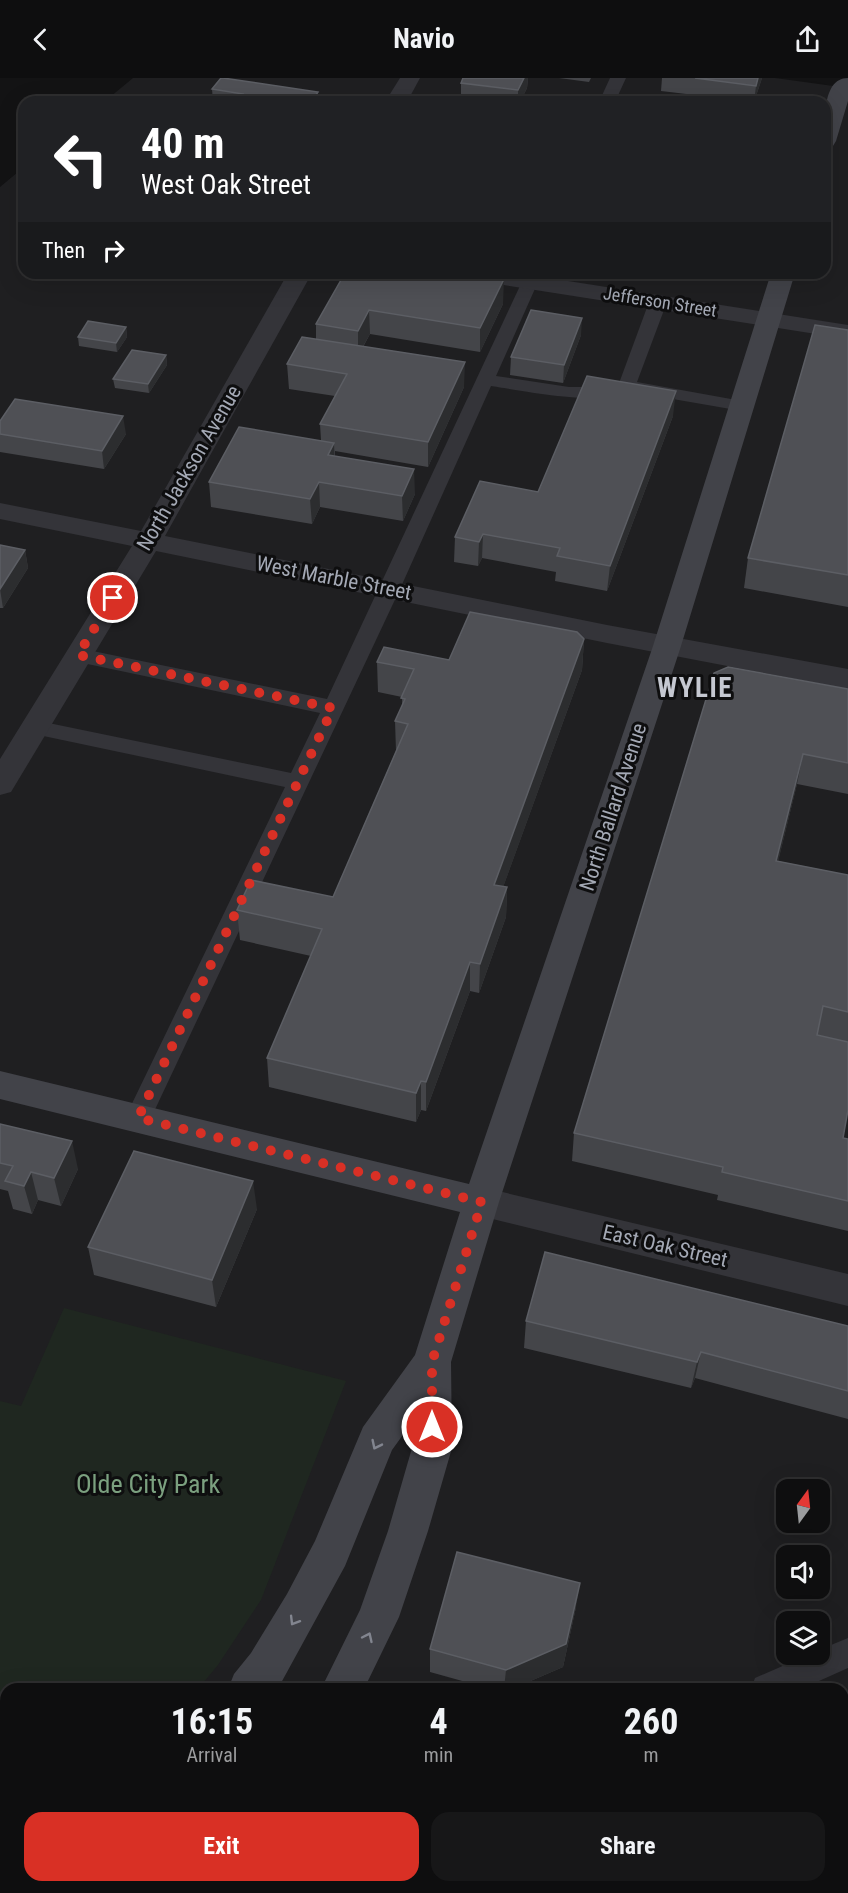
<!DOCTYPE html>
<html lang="en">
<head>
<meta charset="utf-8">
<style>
  :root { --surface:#0e0e0f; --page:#171718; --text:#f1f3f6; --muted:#9b9c9e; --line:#2e2e2f; --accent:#d93025 }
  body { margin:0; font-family:"Roboto Condensed",sans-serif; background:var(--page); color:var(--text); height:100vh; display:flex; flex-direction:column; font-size:22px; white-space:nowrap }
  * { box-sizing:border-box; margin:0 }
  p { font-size:20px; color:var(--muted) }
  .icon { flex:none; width:33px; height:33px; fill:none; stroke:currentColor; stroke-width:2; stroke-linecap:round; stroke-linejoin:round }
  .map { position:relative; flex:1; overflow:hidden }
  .sheet { position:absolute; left:0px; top:1605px; width:849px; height:210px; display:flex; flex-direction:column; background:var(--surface); border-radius:18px 18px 0 0; box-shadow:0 6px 24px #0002,0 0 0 2px var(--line) }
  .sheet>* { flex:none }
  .guide { position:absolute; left:18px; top:18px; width:813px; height:183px; border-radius:18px; box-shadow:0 6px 24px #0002,0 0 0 2px var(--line); background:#202124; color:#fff; overflow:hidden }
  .needle { width:39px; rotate:15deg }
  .tools { position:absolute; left:776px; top:1401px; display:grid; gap:12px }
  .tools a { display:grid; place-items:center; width:54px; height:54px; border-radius:12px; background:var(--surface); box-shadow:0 6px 24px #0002,0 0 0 2px var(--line); font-size:30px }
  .pin { position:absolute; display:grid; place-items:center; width:51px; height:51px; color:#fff; margin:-26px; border:3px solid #fff; border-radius:50%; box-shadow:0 2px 6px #0007 }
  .me { position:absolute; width:66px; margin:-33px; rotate:0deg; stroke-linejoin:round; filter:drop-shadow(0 0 4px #0008) }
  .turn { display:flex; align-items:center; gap:21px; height:126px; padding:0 24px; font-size:27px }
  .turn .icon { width:78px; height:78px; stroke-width:2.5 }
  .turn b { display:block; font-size:42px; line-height:51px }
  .then { display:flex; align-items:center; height:57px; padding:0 24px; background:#0003; gap:12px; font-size:22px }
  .eta { display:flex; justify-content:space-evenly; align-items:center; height:102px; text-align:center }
  .eta b { font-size:36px; font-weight:700; line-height:42px }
  .cta { display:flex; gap:12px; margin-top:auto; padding:12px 24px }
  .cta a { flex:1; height:69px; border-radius:18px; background:var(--accent); color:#fff; font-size:24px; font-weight:700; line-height:69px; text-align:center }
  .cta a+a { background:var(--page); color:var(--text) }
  header { display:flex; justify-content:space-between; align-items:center; height:78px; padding:0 24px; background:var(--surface); font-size:27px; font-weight:700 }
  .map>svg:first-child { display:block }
  .built { fill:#1f1f21; fill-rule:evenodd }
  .green { fill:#1f2720 }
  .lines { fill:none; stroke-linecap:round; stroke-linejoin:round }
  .lane { fill:#343439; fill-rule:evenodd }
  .street { fill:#343439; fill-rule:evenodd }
  .secondary { fill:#424349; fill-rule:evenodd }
  .wall { fill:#444549 }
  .shaded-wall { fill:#2c2d2f }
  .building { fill:#4f5055; stroke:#5c5e64; stroke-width:1.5 }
  .oneway { stroke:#82858f }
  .route { stroke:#d93025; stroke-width:10; stroke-dasharray:0 18 }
  .labels { text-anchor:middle; stroke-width:6; stroke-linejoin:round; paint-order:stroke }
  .far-street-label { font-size:18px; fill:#a4a9b5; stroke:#0e0e0f }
  .street-label { font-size:21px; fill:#a4a9b5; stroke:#0e0e0f }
  .near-park-label { font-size:26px; fill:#7ba07f; stroke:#0e0e0f }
  .district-label { font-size:27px; font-weight:bold; letter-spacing:1.5px; fill:#c5c8d1; stroke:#0e0e0f }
</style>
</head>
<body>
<header><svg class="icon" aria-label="back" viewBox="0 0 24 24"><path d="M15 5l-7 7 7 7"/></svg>Navio<svg class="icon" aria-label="share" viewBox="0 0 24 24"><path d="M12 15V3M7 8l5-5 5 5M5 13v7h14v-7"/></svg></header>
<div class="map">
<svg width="848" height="1815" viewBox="0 0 848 1815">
  <rect width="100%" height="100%" fill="#131314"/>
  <path class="built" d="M133,0h642l73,10v1805h-848v-1706l24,-20v106h801v-171h-721zM786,1412h33v32h-33zM786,1478h33v32h-33zM786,1544h33v32h-33zM6,1611h837v198h-837z"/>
  <path class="green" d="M64,1230l282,73 -85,219 -43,65 -20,24h-192v198h14l-5,6h-15v-492l21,5z"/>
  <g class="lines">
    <g class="lane">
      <path d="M610,0h16l-11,24h-16z"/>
      <path d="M526,195h16l-46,103 73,11h42l9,5c-11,16 -108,-3 -129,-6l-91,203 -249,529 -4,7 -9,3 -9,-3 -4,-7 160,-331 -251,-53 -8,-2 -3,-5 3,-5 8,-2 257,53 29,-60 -242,-51 -7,-2 -3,-5 3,-5 7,-2 249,51z"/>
      <path d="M658,219l9,5 -30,80 105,19 6,1 3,4 -3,4 -6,1 -121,-21 -3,-4 31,-84z"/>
      <path d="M848,1560v30l-47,21h-50l4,-11 55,-24h9v-4z"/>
      <path d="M848,1744v32l-5,2v-32z"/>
      <path d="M497,1809h32l2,6h-32z"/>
      <path d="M708,1809h44l-2,6h-44z"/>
    </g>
    <g class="street">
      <path d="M400,0h20l-13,24h-22z"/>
      <path d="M288,195h24l-147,263 442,89 241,44v20l-241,-46 -451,-92 -145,241 -11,3v-36l132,-213 -132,-27v-16l141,28z"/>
      <path d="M460,195h57l331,52v14l-376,-59 -8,-2z"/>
      <path d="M481,1109l367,87v32l-380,-93 -5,-11 5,-11z"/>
    </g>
    <g class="secondary">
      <path d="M848,0v23l-12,40 -3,5 -8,1c0,-19 -5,-69 23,-69z"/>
      <path d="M771,195h24l-114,373 -182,556 -48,160 1,86 -24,83 -29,86 -35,72h-43l39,-79 28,-79 24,-83 1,-27 -21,29 -47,116 -64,117 -5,6h-48l6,-15 17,-21 36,-59 28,-53 48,-114 52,-72 45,-143 -460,-113v-28l469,113 184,-538z"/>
      <path d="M49,1809h48l-3,6h-48z"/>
      <path d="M178,1809h48l-3,6h-48z"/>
    </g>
  </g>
  <g class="wall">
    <path d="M463,0h65l-1,10 -7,14h-39l-20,-3v-16z"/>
    <path d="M559,0h32l-2,4z"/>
    <path d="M662,0h100l-8,24 -93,-11z"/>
    <path d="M212,11l99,13h-98z"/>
    <path d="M345,195l158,31 -23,48 -110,-18 -7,13 101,40 -36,80 -93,-16v5l80,38 -12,27 -83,-14 -8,17 -101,-17 -2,-25 112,-42 -1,-16 15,-28 -46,-7 -2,-25 29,-25v-15z"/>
    <path d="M126,249l1,10 -10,15 -38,-6 -1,-9z"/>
    <path d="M848,252v277l-104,-19 4,-30z"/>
    <path d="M581,257l-18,48 -53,-8 1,-18z"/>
    <path d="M166,277l1,10 -18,28 -34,-5 -2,-9z"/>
    <path d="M673,338l-66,175 -52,-10 1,-9 -74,-14 -4,8 -24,-4 1,-25 83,-45z"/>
    <path d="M0,343l126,13 -22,35 -104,-17z"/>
    <path d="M0,467l25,5 3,18 -25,40h-3z"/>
    <path d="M584,561l-2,31 -79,217h4l-1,30 -27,76 -9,-2 -44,120 -5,-1 -5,12 -147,-35 -2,-29 44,-102 -71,-16 -3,-30 96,-13 63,-146 -1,-30 7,-14v-10l-24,-5 -1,-30 72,-2z"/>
    <path d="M714,595l134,16v105l-51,-10 -19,77 70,14v235l-5,28 5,1v92l-131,-31 1,-5 -146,-34 2,-28z"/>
    <path d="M0,1046l78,45 -17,37 -23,-6 -6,14 -19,-5 -5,-18 -8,-2z"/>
    <path d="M257,1131l-41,98 -122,-32 -6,-28z"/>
    <path d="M526,1243l322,5v93l-153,-41 -4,10 -167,-40z"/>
    <path d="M576,1529l-13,60 -51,22h-21l-61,-17v-23z"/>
  </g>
  <g class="shaded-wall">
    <path d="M524,0h4l-1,10 -7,14h-2v-12z"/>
    <path d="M758,0h4l-8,24 2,-16z"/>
    <path d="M318,14v10h-7z"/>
    <path d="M504,201l-1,25 -23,48v-24z"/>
    <path d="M369,232l1,24 -12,21v-24z"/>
    <path d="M582,240l-1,17 -18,48 1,-18z"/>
    <path d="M126,249l1,10 -10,15 -1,-9z"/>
    <path d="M166,277l1,10 -18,28 -1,-9z"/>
    <path d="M465,284l-1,25 -36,80v-25z"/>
    <path d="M676,313l-3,25 -66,175 3,-25z"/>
    <path d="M123,338l3,18 -22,35 -2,-18z"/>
    <path d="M334,365l1,24 -7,-12z"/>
    <path d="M414,391l1,25 -12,27 -1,-25z"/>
    <path d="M319,404l1,25 -8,17 -2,-25z"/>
    <path d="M483,456l-1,24 -4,8 1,-24z"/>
    <path d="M25,472l3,18 -25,40 -3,-19z"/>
    <path d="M584,561l-2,31 -89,245 1,-30z"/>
    <path d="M803,676l-6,30 -26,107 5,-30z"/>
    <path d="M507,809l-1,30 -27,76 1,-29z"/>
    <path d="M470,884v29l-44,120v-29z"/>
    <path d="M421,1003v29l-5,12v-29z"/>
    <path d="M72,1063l6,28 -17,37 -7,-28z"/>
    <path d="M31,1094l7,28 -6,14 -8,-28z"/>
    <path d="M253,1103l4,28 -41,98 -4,-27z"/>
    <path d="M701,1274l-6,26 -4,10 6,-26z"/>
    <path d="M580,1505l-4,24 -13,60 -51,22h-8l2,-19z"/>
  </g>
  <g class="building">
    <path d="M221,0h2l95,14 -7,10h-74l6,-8 -31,-5z"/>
    <path d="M463,0h61l-6,12 -57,-7z"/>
    <path d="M695,0h63l-2,8z"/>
    <path d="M697,18l48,6h-51z"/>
    <path d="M452,21l22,3h-23z"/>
    <path d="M345,195h119l40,6 -24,49 -111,-18 -11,21 -42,-7z"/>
    <path d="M531,232l51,8 -18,47 -53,-8z"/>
    <path d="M88,243l38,6 -10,16 -38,-6z"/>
    <path d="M815,247l33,5v245l-100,-17z"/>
    <path d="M302,259l163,25 -37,80 -108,-18 27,-50 -60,-10z"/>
    <path d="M132,272l34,5 -18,29 -35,-5z"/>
    <path d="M587,298l89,15 -66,175 -53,-10 3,-8 -77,-14 -4,8 -24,-5 25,-56 58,11z"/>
    <path d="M15,321l108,17 -21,35 -102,-17v-13z"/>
    <path d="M239,349l95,16 -6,12 86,14 -12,27 -83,-14 -9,17 -101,-17z"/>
    <path d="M0,467l25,5 -25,39z"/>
    <path d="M470,534l107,20 7,7 -90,246 13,2 -27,77 -10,-2 -44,120 -5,-1 -5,12 -149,-35 55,-129 -85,-19 14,-30 82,17 75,-173 -13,-3 10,-22 -4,-1 13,-29 -37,-7 7,-15 65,13z"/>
    <path d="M728,589l120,22v74l-45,-9 -27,107 72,14v137l-25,-6 -6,29 31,7v68l-5,28 5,1v62l-126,-29 1,-5 -149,-34 140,-460z"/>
    <path d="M0,1046l72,17 -18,37 -23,-6 -7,14 -19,-5 8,-15 -13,-3z"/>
    <path d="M134,1073l119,30 -41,99 -124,-33z"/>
    <path d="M545,1174l303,74v65l-147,-39 -4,10 -171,-41z"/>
    <path d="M457,1474l123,31 -14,61 -60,26 -76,-21z"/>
  </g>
  <defs><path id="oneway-chevron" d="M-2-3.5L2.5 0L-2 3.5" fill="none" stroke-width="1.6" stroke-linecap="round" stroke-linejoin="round" transform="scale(1.5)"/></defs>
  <g class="oneway">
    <use href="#oneway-chevron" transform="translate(376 1367) rotate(116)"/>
    <use href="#oneway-chevron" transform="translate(294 1543) rotate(121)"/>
    <use href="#oneway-chevron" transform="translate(368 1559) rotate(-65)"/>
  </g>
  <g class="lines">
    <path class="route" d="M113,520l-35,57 255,53 -195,410 344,84 -50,160v65"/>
  </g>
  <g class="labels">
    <g class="far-street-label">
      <text transform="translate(660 224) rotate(9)" y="6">Jefferson Street</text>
    </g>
    <g class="street-label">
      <text transform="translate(189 390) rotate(-60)" y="7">North Jackson Avenue</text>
      <text transform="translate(334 500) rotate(11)" y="7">West Marble Street</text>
      <text transform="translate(613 729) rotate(-72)" y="7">North Ballard Avenue</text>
      <text transform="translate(665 1168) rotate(13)" y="7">East Oak Street</text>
    </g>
    <g class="near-park-label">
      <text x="148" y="1415">Olde City Park</text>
    </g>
    <g class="district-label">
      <text x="695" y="619">WYLIE</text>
    </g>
  </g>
</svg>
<div class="tools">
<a><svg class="needle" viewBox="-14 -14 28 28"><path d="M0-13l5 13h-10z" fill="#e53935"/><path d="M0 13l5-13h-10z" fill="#9b9c9e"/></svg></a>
<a><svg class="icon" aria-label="sound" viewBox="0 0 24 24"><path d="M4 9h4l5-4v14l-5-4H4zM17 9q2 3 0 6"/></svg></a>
<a><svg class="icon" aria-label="layers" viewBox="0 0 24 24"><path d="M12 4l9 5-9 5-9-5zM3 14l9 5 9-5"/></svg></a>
</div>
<div class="pin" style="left:113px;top:520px;background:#d93025"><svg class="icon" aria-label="arrive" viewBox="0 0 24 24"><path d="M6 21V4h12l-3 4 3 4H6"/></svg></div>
<svg class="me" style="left:432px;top:1349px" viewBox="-20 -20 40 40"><circle r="17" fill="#d93025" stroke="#fff" stroke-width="3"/><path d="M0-11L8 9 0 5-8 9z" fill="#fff"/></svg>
<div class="guide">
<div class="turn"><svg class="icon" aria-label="left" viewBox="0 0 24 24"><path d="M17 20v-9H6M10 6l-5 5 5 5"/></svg><div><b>40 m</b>West Oak Street</div></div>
<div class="then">Then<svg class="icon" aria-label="right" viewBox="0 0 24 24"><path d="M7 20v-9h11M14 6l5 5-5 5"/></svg></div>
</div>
<section class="sheet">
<div class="eta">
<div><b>16:15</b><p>Arrival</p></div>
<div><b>4</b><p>min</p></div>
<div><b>260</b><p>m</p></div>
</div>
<div class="cta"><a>Exit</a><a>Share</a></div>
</section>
</div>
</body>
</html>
